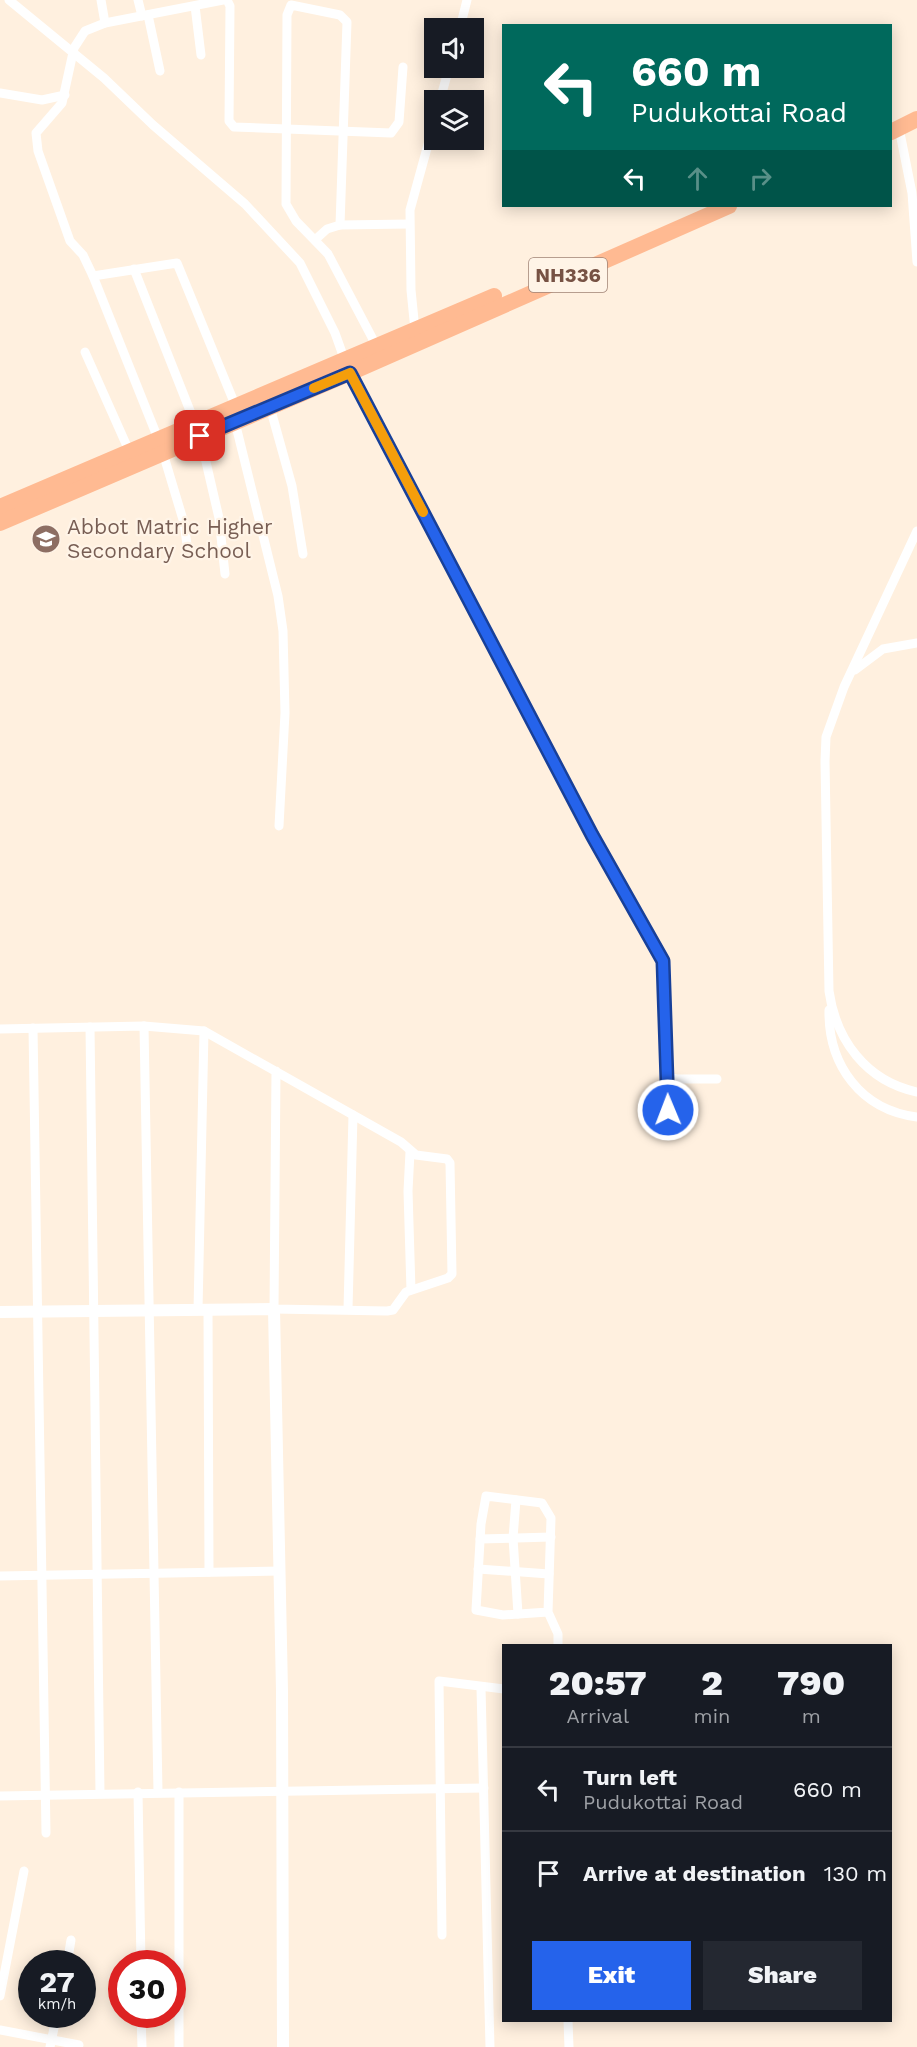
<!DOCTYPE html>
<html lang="en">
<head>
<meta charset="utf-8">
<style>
  :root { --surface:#171b24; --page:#242831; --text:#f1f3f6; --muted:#9ea1a6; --line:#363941; --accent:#2563eb }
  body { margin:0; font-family:"Work Sans",sans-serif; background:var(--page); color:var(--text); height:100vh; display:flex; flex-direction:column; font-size:22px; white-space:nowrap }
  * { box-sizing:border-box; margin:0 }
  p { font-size:20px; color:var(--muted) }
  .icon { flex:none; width:33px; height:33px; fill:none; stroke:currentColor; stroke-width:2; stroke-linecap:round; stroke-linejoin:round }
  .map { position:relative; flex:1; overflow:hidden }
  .sheet { position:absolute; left:502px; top:1644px; width:390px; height:378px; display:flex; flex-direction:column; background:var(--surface); border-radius:0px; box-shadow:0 3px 15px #0003 }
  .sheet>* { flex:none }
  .top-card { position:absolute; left:502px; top:24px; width:390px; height:183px; border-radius:0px; box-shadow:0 3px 15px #0003; background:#00695c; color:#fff; overflow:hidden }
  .buttons { position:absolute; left:424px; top:18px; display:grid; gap:12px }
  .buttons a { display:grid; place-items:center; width:60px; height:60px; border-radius:0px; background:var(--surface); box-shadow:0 3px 15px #0003; font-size:30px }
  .speed { position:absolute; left:18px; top:1950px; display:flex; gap:12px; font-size:30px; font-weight:700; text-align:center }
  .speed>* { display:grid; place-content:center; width:78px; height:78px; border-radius:50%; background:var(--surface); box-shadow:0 3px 15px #0003; line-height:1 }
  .speed small { font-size:15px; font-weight:400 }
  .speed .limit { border:9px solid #d22; background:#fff; color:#111 }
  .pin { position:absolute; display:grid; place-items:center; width:51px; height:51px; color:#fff; margin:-26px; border-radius:12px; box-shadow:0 3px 9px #0006 }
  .me { position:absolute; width:66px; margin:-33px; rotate:359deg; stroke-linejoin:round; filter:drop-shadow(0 0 4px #0008) }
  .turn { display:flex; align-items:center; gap:21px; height:126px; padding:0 30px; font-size:27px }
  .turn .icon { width:78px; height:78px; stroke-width:2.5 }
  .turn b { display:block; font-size:42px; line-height:51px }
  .lanes { display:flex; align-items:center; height:57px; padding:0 30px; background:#0003; justify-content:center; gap:30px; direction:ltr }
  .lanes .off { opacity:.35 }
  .eta { display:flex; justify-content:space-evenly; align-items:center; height:102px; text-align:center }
  .eta b { font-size:36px; font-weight:800; line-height:42px }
  .primary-button { display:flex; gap:12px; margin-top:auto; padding:12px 30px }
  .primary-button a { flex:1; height:69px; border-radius:0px; background:var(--accent); color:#fff; font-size:24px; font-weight:800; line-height:69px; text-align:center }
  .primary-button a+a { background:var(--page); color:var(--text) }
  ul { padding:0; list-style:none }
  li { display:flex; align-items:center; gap:18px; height:84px; padding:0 30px; border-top:2px solid var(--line) }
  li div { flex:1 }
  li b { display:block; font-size:22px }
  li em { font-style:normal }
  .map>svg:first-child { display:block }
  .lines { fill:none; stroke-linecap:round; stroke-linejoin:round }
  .minor { stroke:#fff; stroke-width:9 }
  .tertiary { stroke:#fff; stroke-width:12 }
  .trunk { stroke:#ffba92; stroke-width:16 }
  .route-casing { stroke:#184099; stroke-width:15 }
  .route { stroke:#2563eb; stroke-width:10 }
  .slow { stroke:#f59e0b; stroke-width:10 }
  .labels { text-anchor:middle; stroke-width:4.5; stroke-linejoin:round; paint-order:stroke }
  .shield { fill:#fff4e7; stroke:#a08375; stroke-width:1.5 }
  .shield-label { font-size:20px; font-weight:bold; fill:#775244 }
  .education-label { font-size:21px; fill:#785e54; stroke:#fff4e7; text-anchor:start }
</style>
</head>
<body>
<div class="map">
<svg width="917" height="2047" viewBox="0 0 917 2047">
  <rect width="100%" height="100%" fill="#fff0df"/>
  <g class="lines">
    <g class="minor">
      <path d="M9,0l95,78 49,47 92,79 55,59 35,70 10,28"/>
      <path d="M101,0l4,23"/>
      <path d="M138,0l4,16"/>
      <path d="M227,0l3,6 -1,115 5,6 157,6 8,-11 4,-55"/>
      <path d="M195,6l6,49"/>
      <path d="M148,15l12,56"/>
      <path d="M460,28l7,-28"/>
      <path d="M0,93l42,7 23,-5"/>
      <path d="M440,100l9,-32"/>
      <path d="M899,128l13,65 5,69"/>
      <path d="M340,225l7,-203 -7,-7 -49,-10 -4,10 -1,189 10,17 32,33 49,93"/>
      <path d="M316,239l11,-10 13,-4 69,-1"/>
      <path d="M134,269l66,167 19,82 6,56"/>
      <path d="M93,276l84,-13 59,144"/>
      <path d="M415,330l-4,-40 -1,-80 25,-91"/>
      <path d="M85,352l45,101"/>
      <path d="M350,373l242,462 71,126 4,113 4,4 6,1h40"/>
      <path d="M270,407l22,79 11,68"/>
      <path d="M235,422l43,174 5,35 2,82 -6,113"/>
      <path d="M159,441l-66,-165 -10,-21 -13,-14 -32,-90 -2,-18 26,-30 12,-55 11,-17 20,-8 118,-23"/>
      <path d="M163,453l21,70 4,29"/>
      <path d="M917,531l-73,156 -18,50 -1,24 4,230c7,49 37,90 88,101"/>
      <path d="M855,670l28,-21 34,-6"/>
      <path d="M829,1010c-1,55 32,100 88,107"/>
      <path d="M144,1026l14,766"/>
      <path d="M90,1027l10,766"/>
      <path d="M33,1028l13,805"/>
      <path d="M0,1029l144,-3 60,5 197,111 15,13 31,4 3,4 2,111 -4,4 -42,14 -13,18 -6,1 -113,-2 2,-238"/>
      <path d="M667,1074l1,36"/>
      <path d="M410,1152l-2,39 3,99"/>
      <path d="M208,1309l1,263"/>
      <path d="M348,1309l5,-194"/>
      <path d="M198,1310l6,-279"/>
      <path d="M516,1500l-3,38 5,76"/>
      <path d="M480,1539l71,-2"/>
      <path d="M478,1569l71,5"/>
      <path d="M0,1576l280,-5"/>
      <path d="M548,1612l-45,3 -27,-5 5,-86 5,-28 56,7 9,15 -3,94 10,22v12"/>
      <path d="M481,1688l9,359"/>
      <path d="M138,1792l3,172"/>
      <path d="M0,1796l484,-8"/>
      <path d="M442,1935l-3,-254 65,8"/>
      <path d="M67,1964l4,-24"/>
      <path d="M0,1996l24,-125"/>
      <path d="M141,2014l1,33"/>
      <path d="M568,2020l1,27"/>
      <path d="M0,2030l79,15"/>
      <path d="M50,2047l7,-33"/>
      <path d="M179,2047v-255"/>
    </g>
    <path class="tertiary" d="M0,1312l274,-3 8,382 1,356"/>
    <g class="trunk">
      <path d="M891,132l26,-13"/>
      <path d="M0,507l494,-211"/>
      <path d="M0,523l350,-150 379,-167"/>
    </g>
  </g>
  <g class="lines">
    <g class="route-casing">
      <path id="route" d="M200,436l150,-63 242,462 71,126 5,149"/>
    </g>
    <use href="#route" class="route"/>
    <path class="slow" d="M314,388l36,-15 73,139"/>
  </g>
  <defs>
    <g id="school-disc" transform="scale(1.5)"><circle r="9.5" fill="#8d6e63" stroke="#fff4e7"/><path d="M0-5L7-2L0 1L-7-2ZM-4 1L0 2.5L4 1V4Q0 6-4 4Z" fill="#fff"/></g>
  </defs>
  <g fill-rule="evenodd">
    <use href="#school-disc" x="46" y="539"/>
  </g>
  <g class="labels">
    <rect class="shield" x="529" y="258" width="78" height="34" rx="4.5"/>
    <g class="shield-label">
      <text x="568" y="282">NH336</text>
    </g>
    <g class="education-label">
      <text x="67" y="534">Abbot Matric Higher<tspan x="67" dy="24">Secondary School</tspan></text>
    </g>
  </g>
</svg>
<div class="buttons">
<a><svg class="icon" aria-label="sound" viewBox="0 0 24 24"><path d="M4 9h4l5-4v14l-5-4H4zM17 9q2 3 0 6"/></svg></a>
<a><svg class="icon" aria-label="layers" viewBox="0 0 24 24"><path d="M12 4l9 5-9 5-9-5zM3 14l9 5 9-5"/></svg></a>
</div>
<div class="speed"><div>27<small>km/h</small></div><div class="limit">30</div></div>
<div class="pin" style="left:200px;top:436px;background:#d93025"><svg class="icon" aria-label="arrive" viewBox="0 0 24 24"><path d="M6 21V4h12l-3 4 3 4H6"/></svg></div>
<svg class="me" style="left:668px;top:1110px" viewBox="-20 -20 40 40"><circle r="17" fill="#2563eb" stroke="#fff" stroke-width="3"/><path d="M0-11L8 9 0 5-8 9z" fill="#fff"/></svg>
<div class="top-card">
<div class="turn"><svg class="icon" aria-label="left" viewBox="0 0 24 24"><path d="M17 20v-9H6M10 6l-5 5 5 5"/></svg><div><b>660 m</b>Pudukottai Road</div></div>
<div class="lanes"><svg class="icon" aria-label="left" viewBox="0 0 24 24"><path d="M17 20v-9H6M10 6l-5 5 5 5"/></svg><svg class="icon off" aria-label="ahead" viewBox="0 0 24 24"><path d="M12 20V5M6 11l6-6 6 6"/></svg><svg class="icon off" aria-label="right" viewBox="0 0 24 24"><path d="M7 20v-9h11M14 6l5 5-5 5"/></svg></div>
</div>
<section class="sheet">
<div class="eta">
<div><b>20:57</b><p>Arrival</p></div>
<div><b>2</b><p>min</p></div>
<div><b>790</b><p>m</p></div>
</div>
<ul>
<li><svg class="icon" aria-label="left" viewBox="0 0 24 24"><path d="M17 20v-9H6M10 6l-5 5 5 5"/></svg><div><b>Turn left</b><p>Pudukottai Road</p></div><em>660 m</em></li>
<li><svg class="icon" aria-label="arrive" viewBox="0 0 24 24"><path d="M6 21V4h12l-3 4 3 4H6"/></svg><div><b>Arrive at destination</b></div><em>130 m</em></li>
</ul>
<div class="primary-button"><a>Exit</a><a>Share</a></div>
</section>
</div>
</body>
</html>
